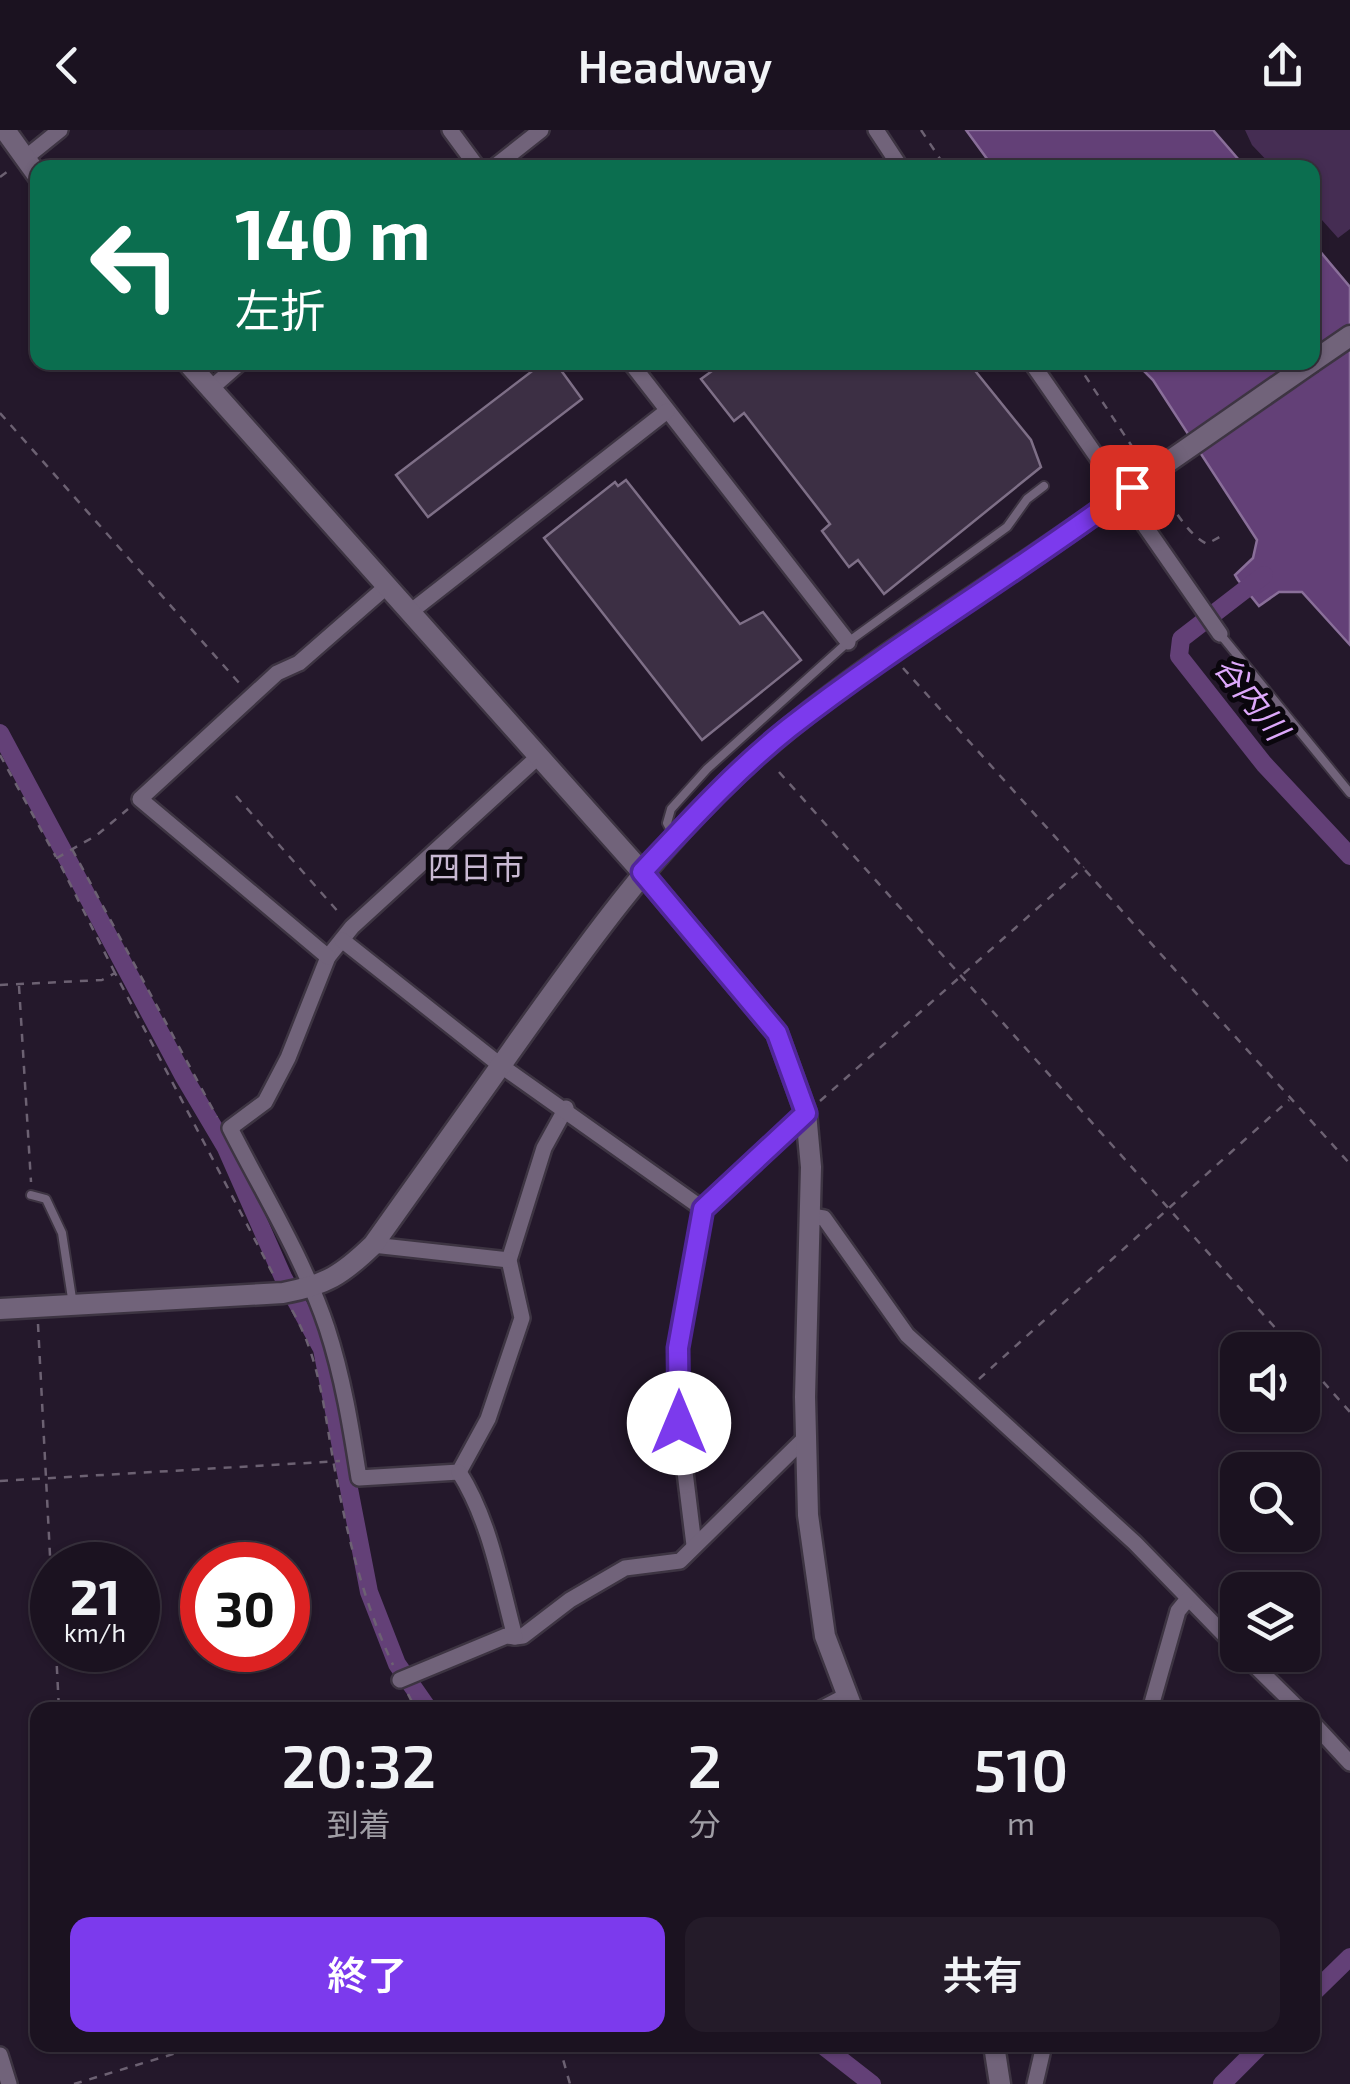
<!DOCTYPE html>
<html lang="ja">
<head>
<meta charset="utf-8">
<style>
  :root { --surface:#1b1220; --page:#241b29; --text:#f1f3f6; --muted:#a09ea5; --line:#39323e; --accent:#7c3aed }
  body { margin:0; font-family:"Exo 2","Noto Sans JP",sans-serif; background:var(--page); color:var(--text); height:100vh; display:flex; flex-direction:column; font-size:38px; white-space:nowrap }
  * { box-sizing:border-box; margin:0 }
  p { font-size:32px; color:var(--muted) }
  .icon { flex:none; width:55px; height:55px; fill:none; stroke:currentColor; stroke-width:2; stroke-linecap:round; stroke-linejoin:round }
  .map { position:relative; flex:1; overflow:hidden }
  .side { position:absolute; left:30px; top:1572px; width:1290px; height:350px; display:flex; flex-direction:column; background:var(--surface); border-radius:20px; box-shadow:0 2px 8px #0004,0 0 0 2px var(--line) }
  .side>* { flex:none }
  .top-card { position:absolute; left:30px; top:30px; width:1290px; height:210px; border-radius:20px; box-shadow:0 2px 8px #0004,0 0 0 2px var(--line); background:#0b6e4f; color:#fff; overflow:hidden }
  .buttons { position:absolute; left:1220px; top:1202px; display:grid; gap:20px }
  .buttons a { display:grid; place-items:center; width:100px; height:100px; border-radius:20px; background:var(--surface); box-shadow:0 2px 8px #0004,0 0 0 2px var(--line); font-size:50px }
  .speed { position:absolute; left:30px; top:1412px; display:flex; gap:20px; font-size:50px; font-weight:700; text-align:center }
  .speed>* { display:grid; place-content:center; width:130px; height:130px; border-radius:50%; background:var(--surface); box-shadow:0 2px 8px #0004,0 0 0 2px var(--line); line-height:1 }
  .speed small { font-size:25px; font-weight:400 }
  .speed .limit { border:15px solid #d22; background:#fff; color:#111 }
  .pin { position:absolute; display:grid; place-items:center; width:85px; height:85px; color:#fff; margin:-42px; border-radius:20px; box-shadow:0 5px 15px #0006 }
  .me { position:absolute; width:110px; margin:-55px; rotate:0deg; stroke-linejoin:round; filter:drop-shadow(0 0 8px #0008) }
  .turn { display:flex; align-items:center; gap:35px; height:210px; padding:0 40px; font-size:45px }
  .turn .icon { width:130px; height:130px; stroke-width:2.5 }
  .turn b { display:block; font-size:70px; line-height:85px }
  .eta { display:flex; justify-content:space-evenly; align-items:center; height:170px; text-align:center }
  .eta b { font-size:60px; font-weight:600; line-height:70px }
  .primary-button { display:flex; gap:20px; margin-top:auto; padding:20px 40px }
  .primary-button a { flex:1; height:115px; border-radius:20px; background:var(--accent); color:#fff; font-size:40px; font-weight:600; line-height:115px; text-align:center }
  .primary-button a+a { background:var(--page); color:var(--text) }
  header { display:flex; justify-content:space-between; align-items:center; height:130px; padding:0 40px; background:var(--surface); font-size:45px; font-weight:600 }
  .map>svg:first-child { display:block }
  .green { fill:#452d53 }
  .water { fill:#634077; stroke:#8a6f9a; stroke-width:2.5 }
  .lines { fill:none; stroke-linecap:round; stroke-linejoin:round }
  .canal { stroke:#634077; stroke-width:18 }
  .building { fill:#3c2f44; stroke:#7e6f87; stroke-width:2.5 }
  .lane-casing { stroke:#3d3442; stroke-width:12 }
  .street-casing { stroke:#3d3442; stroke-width:20 }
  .secondary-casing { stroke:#3d3442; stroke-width:25 }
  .path { stroke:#6c6172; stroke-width:2.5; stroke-dasharray:8 8; stroke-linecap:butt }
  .lane { stroke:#71637a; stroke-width:8 }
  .street { stroke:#71637a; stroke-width:15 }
  .secondary { stroke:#71637a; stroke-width:20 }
  .secondary-bridge-casing { stroke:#3d3442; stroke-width:25; stroke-linecap:butt }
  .secondary-bridge { stroke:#71637a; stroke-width:20 }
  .route-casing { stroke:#51269a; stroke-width:25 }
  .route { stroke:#7c3aed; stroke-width:18 }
  .labels { text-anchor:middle; stroke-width:10; stroke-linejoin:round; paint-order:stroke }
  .water-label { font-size:32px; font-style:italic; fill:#dda8fb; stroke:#0a060d }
  .neighbourhood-label { font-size:32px; fill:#c9b9d3; stroke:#0a060d }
</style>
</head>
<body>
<header><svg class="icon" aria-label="back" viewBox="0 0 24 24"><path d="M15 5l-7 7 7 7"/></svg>Headway<svg class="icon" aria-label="share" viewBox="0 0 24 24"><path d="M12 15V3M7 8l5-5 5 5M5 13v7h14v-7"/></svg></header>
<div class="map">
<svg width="1350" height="1954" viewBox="0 0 1350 1954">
  <rect width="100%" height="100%" fill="#24182b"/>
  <path class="green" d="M1245,0h105v99l-12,9 -25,-28 -1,-42 -39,-1 -21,-22z"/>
  <g class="water">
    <path d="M966,0h247l32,37h-252z"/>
    <path d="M1313,113l37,44v358l-48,-53h-23l-20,14 -21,-26 -3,-5 18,-17 4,-18 -104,-160 -17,-17 176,-1z"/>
  </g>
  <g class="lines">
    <g class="canal">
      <path d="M1264,445l-83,64 -2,17 85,108 86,92"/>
      <path d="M0,603l184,344 42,71 57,129 39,72 47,243 28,72 32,46"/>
      <path d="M1312,1864l38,-37"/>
      <path d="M822,1915l50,39"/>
      <path d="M1222,1954l39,-39"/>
    </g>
  </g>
  <g class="building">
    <path d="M544,232h11l27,37 -154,118 -32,-42z"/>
    <path d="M705,232h263l63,78 10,27 -157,127 -26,-34 -9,7 -27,-36 8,-7 -86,-111 -10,8 -33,-42 11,-8z"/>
    <path d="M626,350l114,144 23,-12 38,48 -99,80 -158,-202 71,-56 3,4z"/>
  </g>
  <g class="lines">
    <g class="lane-casing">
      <g id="lane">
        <path d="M1220,504l130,159"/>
        <path d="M673,704l-6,-11 4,-14 36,-40 141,-127 159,-115 20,-28 17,-13"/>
        <path d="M31,1065l15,4 16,34 11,72"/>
      </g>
    </g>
    <g class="street-casing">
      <g id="street">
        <path d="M450,0l28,38"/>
        <path d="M876,0l25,38"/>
        <path d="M24,29l36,-29"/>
        <path d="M493,38l48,-38"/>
        <path d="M630,232l218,280"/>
        <path d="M1031,232l189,272"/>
        <path d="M209,260l32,-28"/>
        <path d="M409,483l258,-202"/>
        <path d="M539,626l-187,171 -24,30 -40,101 -23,44 -35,26c33,65 74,131 97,200 16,49 24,99 32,150l100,-6 29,-53 34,-101 -13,-58 35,-112 22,-40"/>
        <path d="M342,810l158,125 203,144"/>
        <path d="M328,827l-188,-158 137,-126 22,-10 87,-76"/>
        <path d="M811,1086l13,2 83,117 228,208 103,106"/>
        <path d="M373,1115l136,15"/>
        <path d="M694,1415l-15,-122 -1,-74 25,-140 103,-96"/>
        <path d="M515,1507l8,-1 47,-36 55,-32 55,-7 125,-123"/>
        <path d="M1244,1525l56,55"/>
        <path d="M400,1550l106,-44 9,1c-15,-56 -25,-116 -56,-165"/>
        <path d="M819,1580l27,-14"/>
        <path d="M1150,1580l28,-99 9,-11"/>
        <path d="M1312,1592l38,41"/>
        <path d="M0,1925l9,29"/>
        <path d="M1035,1954l9,-39"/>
      </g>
    </g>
    <g class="secondary-casing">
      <g id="secondary">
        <path d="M5,0l33,46"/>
        <path d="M187,232l455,510 135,161 29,80 5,54 -6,230 3,118 17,121 28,74"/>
        <path d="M1312,232l38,-26"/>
        <path d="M0,1179l283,-16c43,-8 59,-18 90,-48 45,-64 91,-127 136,-191 73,-103 142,-201 235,-287 118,-108 260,-184 388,-280"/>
        <path d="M994,1915l6,39"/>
      </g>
    </g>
    <g class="path">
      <path d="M921,0l25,38"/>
      <path d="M0,47l11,-8"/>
      <path d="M1076,232l63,95"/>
      <path d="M0,283l240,271"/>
      <path d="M1160,358c14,20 26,45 47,56l16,-9"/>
      <path d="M903,538l447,496"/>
      <path d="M0,625l56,102"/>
      <path d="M779,642l516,578"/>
      <path d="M236,666l105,119"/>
      <path d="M72,719l145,268"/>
      <path d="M115,843l-58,-115 40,-23 31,-26"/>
      <path d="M0,855l102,-5 13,-7 159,303"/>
      <path d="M19,856l12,196"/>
      <path d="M820,971l264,-234"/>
      <path d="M292,1180c28,49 32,100 42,155 13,70 29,136 59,200"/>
      <path d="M38,1194l14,270"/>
      <path d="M1302,1228l48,54"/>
      <path d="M979,1249l310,-279"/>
      <path d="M0,1351l340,-20"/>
      <path d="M56,1520l3,60"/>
      <path d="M408,1564l8,16"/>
      <path d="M559,1915l11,39"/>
      <path d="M74,1954l129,-39"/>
    </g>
    <use href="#lane" class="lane"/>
    <use href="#street" class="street"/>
    <use href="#secondary" class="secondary"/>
    <g class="secondary-bridge-casing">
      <path id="secondary-bridge" d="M1132,357l180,-125"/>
    </g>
    <use href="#secondary-bridge" class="secondary-bridge"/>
  </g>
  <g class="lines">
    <g class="route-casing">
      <path id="route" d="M679,1293l-1,-75 25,-139 103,-96 -29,-80 -135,-161c47,-50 94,-102 147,-144 110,-86 231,-157 343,-241"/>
    </g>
    <use href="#route" class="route"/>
  </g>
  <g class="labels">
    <g class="water-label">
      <text transform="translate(1251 568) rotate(52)" y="11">谷内川</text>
    </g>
    <g class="neighbourhood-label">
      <text x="476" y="749">四日市</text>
    </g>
  </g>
</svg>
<div class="buttons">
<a><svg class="icon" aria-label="sound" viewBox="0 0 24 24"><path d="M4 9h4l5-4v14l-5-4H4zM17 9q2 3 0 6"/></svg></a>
<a><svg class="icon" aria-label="search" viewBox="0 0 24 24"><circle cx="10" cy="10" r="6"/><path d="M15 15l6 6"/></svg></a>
<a><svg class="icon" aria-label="layers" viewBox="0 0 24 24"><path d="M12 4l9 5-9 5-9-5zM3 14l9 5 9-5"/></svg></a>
</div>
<div class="speed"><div>21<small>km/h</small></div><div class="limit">30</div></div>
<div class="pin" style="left:1132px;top:357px;background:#d93025"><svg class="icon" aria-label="arrive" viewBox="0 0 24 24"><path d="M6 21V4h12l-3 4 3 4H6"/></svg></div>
<svg class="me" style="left:679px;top:1293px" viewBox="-20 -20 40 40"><circle r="19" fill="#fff"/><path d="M0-13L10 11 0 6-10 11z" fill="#7c3aed"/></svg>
<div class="top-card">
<div class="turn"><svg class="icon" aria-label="left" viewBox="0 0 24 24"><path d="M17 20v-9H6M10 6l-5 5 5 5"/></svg><div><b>140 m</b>左折</div></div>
</div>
<section class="side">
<div class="eta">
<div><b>20:32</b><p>到着</p></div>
<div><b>2</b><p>分</p></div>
<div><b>510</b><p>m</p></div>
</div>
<div class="primary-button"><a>終了</a><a>共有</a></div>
</section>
</div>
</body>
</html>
